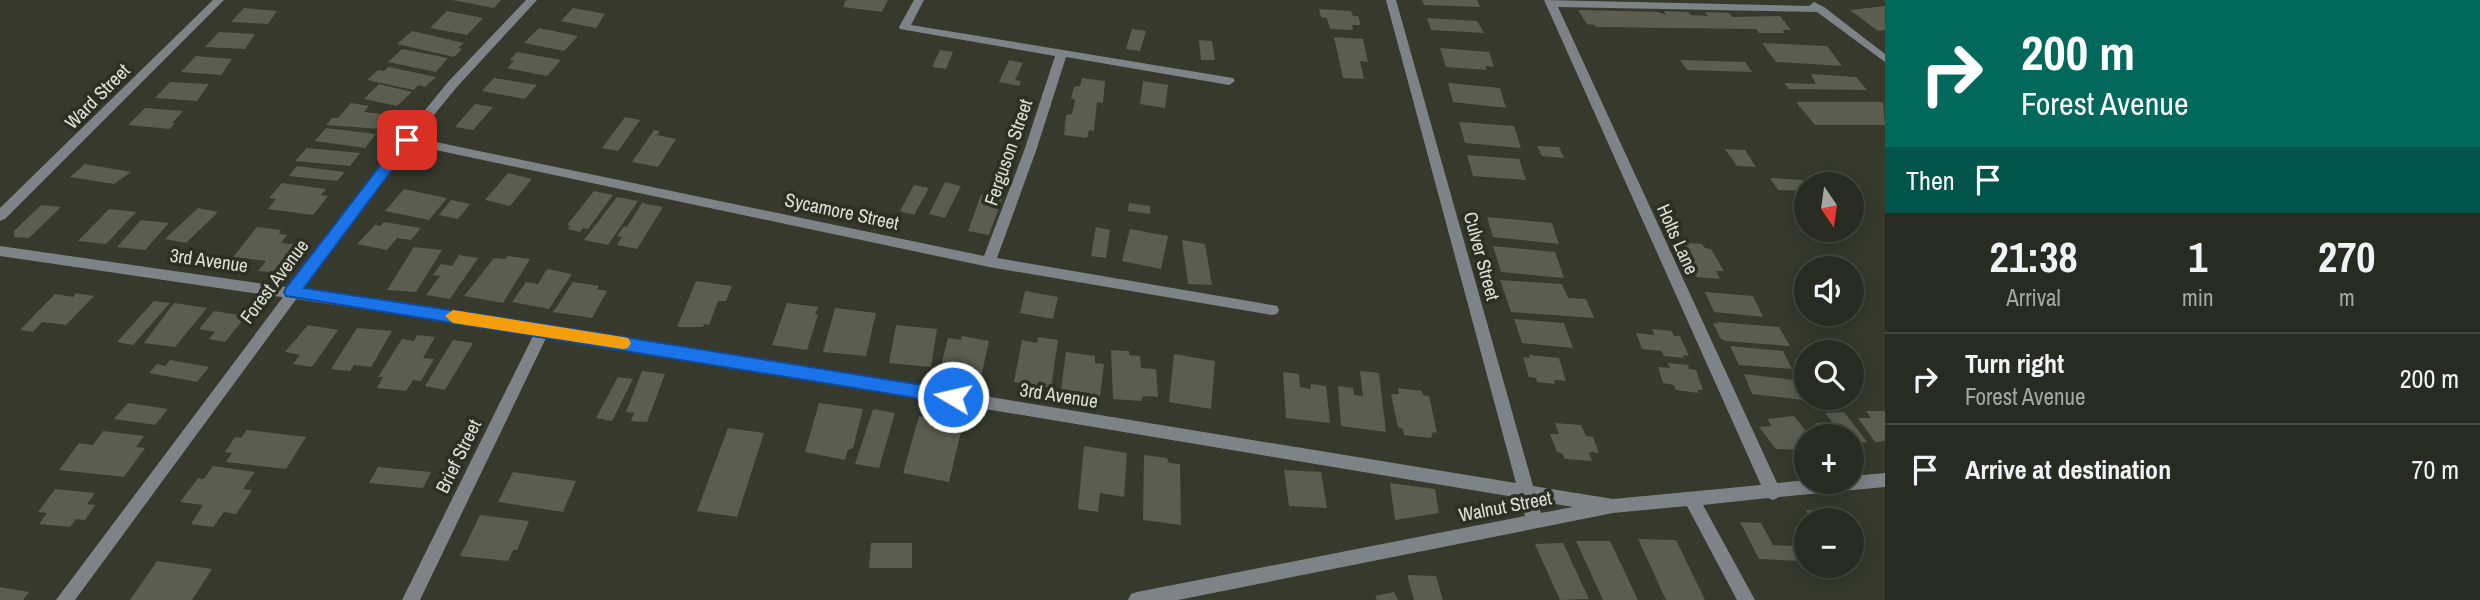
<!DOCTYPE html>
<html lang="en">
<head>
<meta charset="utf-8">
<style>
  :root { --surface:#282b21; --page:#34372e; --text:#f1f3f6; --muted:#a5a7a5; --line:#44473f }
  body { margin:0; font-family:"Archivo Narrow",sans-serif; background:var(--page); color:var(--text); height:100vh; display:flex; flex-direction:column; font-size:26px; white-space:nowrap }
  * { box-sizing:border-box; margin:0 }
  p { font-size:23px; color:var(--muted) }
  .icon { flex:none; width:38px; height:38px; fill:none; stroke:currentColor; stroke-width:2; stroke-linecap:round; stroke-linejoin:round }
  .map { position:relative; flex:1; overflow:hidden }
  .details { display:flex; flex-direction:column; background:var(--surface); width:595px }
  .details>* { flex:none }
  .guide { background:#00695c; color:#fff; overflow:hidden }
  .needle { width:46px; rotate:167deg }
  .controls { position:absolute; left:1794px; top:172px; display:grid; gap:14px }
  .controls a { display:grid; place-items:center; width:70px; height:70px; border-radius:50%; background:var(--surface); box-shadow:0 4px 18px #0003,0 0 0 2px var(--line); font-size:35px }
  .pin { position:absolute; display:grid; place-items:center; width:60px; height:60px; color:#fff; margin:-30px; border-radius:14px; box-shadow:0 4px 10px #0006 }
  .me { position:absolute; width:77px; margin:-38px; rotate:279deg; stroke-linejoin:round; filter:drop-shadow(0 0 5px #0008) }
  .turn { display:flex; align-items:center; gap:24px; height:147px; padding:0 21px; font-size:32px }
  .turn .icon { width:91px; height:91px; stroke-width:2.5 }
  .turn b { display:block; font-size:49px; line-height:60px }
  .then { display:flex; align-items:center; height:66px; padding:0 21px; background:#0003; gap:14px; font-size:26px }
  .eta { display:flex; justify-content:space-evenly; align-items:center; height:119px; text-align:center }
  .eta b { font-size:42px; font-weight:700; line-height:49px }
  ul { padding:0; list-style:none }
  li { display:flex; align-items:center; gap:21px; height:91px; padding:0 21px; border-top:2px solid var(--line) }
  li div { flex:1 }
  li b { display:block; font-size:26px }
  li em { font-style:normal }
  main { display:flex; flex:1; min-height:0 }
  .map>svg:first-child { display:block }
  .building { fill:#5a5d4f }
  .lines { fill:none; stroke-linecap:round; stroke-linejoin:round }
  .minor { fill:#7e8388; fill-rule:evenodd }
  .tertiary { fill:#7e8388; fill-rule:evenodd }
  .route { fill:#1a73e8; stroke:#114b97; stroke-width:2 }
  .slow { fill:#f59e0b }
  .labels { text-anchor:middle; stroke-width:7; stroke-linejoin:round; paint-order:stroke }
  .street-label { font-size:19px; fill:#dee0d8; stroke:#2c2f22 }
</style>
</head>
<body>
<main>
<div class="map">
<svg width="1885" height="600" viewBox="0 0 1885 600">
  <rect width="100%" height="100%" fill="#36392c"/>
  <g class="building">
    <path d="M452,0h49l-7,8z"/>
    <path d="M846,0h42l-6,12 -39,-5z"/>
    <path d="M1422,0h55l3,7 -56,-2z"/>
    <path d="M1885,6v24l-7,1 -28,-21z"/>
    <path d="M244,8l33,3 -9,13 -37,-2z"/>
    <path d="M573,8l32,6 -9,14 -35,-7z"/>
    <path d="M1319,9l32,2 2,5h5l3,9h-9l1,5 -23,-1 -3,-11 -6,-1z"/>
    <path d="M1578,10l80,2 8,3 -2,-4 24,1 3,3 17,1 -3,-4 24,1 3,4 48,-1 11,14h-9l3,3h-26l-3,-4 -160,-2 -1,-2 -8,-1z"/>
    <path d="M447,11l36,7 -16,17 -37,-7z"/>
    <path d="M1427,18l50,3 7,12 -53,-3z"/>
    <path d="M539,28l39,8 -14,15 -40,-8z"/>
    <path d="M1132,29l14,2 -6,20 -14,-2z"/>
    <path d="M412,31l52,12 -6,5 4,1 -8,8 -57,-13z"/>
    <path d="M219,32l36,2 -10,15 -40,-2z"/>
    <path d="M1334,37l29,2 5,23 -8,-1 4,18 -21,-1z"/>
    <path d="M1199,40l13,1 3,19h-14z"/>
    <path d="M1762,43l65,3 15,20 -66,-4z"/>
    <path d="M1440,48l49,4 5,15 -9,-1 2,4 -41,-3z"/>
    <path d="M402,49l46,9 -12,14 -48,-10z"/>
    <path d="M940,50l13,2 -7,17 -14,-2z"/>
    <path d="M517,52l44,8 -14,16 -40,-8 7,-7 -4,-1z"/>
    <path d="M196,56l36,3 -11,16 -40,-3z"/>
    <path d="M1009,60l14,3 -8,17 6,1 -2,5 -20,-4z"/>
    <path d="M1680,60l65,2 7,10 -65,-2z"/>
    <path d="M389,67l47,10 -11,10 -7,-2 -4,5 -47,-10 11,-10 6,1z"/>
    <path d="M1811,74l45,3 11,13 -78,-1 -5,-6 32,1z"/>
    <path d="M494,78l43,7 -12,14 -43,-8z"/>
    <path d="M1082,78l23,3 -2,22 -6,-1 -3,29 -5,-1 -2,8 -23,-3 2,-20 6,-1 3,-14 -4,-2 3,-11 6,-1z"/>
    <path d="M1143,81l25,4 -3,23 -25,-4z"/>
    <path d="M170,82l39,2 -12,17 -42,-3z"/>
    <path d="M1448,83l52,5 6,20 -53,-6z"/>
    <path d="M379,84l33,8 -15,14 -33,-7z"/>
    <path d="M1796,102h87l2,23h-70z"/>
    <path d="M351,103l18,3 -5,6 28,3 -12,14 -54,-4 6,-7h6z"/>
    <path d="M475,104l18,3 -20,23 -18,-3z"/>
    <path d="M145,108l38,3 -11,12h3l-5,6 -42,-4z"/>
    <path d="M625,117l15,3 -22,31 -16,-3z"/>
    <path d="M1459,122l55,4 7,22 -56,-5z"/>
    <path d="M326,128l50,6 -11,14 -50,-7z"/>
    <path d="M654,130l6,1 -3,4 19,4 -18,28 -26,-5z"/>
    <path d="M1537,146l22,1 5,11 -22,-2z"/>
    <path d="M307,148l53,5 -10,13 -55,-5z"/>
    <path d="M1725,149l20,1 11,17 -19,-1z"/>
    <path d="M1467,155l52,4 7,21 -53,-4z"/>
    <path d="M85,164l46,8 -17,12 -44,-7z"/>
    <path d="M297,166l48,6 -8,9 -48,-5z"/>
    <path d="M508,173l24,6 -22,27 -25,-6z"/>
    <path d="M1770,178l33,2 3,11 -28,-1z"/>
    <path d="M945,182l16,4 -16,32 -16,-4z"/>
    <path d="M282,183l44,6 -5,6 7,1 -15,19 -45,-6 8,-10 -7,-1z"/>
    <path d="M914,185l15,3 -15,27 -14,-4z"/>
    <path d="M404,189l43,9 -18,22 -44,-9z"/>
    <path d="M594,191l19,4 -25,34 -5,-1 -3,4 -12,-3 2,-3 -3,-1z"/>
    <path d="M981,195l21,4 -13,36 -21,-4z"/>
    <path d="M617,197l21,4 -30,44 -24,-5z"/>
    <path d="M451,200l19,4 -12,15 -19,-4z"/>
    <path d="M642,203l21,4 -26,42 -20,-4 5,-8 -5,-1 7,-10 3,1z"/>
    <path d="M1129,203l21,3v8l-22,-3z"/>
    <path d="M41,205l20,2 -32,31 -15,-1v-6z"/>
    <path d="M198,208l20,4 -32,31 -21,-4z"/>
    <path d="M109,209l27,3 -30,32 -28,-3z"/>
    <path d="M1487,217l65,6 7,21 -66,-7z"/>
    <path d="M141,220l28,3 -24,27 -28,-3z"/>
    <path d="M384,222l37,6 -10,12 -14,-2 -10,12 -30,-6 18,-19 5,1z"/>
    <path d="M257,227l24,3 -2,4 8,1 -6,8 19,2 -22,28 -20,-2 8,-10 -33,-4z"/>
    <path d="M1096,227l14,3 -4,28 -15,-2z"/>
    <path d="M1130,229l38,7 -7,33 -39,-8z"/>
    <path d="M1182,240l23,4 7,41 -24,-1z"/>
    <path d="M1678,242l24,2 3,4 6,1 13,22h-8l4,8 -24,-2z"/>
    <path d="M1493,246l62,6 9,26 -63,-6z"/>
    <path d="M414,247l28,3 -26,42 -29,-2z"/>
    <path d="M459,255l19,3 -28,41 -24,-4 14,-19 -7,-1 8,-11 11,2z"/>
    <path d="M508,256l22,3 -27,44 -39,-7 30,-38 11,1z"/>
    <path d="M547,269l25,5 -23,35 -37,-7 14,-20 12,2z"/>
    <path d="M1500,280l62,4 6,14 18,1 8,19 -83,-6z"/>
    <path d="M696,281l36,5 -6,15h-8l-9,24 -5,-1 -1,3h-26z"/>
    <path d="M573,282l26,4 -2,3 10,2 -15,27 -39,-6z"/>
    <path d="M1025,291l33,6 -5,22 -33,-6z"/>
    <path d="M1705,292l48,4 10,21 -49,-5z"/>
    <path d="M76,293l18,3 -28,29 -24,-3 -9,10 -13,-2 35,-36 18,3z"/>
    <path d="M154,301l16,2 -37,42 -16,-3z"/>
    <path d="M174,303l33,5 -32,39 -31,-4z"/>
    <path d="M787,303l31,4 -3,8h3l-11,35 -35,-5z"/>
    <path d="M835,308l41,5 -10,43 -43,-4z"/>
    <path d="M214,311l32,5 -21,26 -16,-3 6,-7 -16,-3z"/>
    <path d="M1514,319l50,4 9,25 -51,-5z"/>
    <path d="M1717,322l62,5 11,19 -64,-5 -5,-2 -8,-16 5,1z"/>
    <path d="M308,325l30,5 -26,37 -19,-3 7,-9 -15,-3z"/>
    <path d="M896,325l41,4 -6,38 -42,-4z"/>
    <path d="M357,328l35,3 -21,36 -17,-2 -4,6 -19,-2z"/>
    <path d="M1652,329l19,2 3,5h6l9,20 -6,-1 1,3 -20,-2 -2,-5 -20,-2 -6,-16 18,2z"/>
    <path d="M417,335l18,2 -12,21 11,1 -13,22 -8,-1 -7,11 -29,-3 6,-11h-5l24,-38 12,2z"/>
    <path d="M962,336l27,5 -8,36 -41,-7 8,-32 13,2z"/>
    <path d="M1038,337l20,3 -7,48 -37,-6 8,-42 15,3z"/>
    <path d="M453,340l20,3 -28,47 -20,-4z"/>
    <path d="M1730,346l53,5 9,18 -53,-4z"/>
    <path d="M1111,350l18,1v4l11,1 1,12 15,1 2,28 -15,-1 -2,5 -28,-2z"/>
    <path d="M1066,352l29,4v7l9,1 -4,32 -39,-6z"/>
    <path d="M1174,354l41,7 -4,48 -42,-7z"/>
    <path d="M1529,355l30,3 7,23 -12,-1 1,4 -18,-2 -1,-4 -7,-1 -6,-20 7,1z"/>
    <path d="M170,360l39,7 -12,15 -48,-9 8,-9 8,2z"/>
    <path d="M1668,363l20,2 1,4 7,1 7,20h-6l2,3 -23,-3 -2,-5 -11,-2 -5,-16 12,1z"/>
    <path d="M642,371l23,3 -18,48 -16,-1 3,-8 -8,-1z"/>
    <path d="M1360,371l19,2 7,59 -45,-6 -3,-40 15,2 1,7 9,1z"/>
    <path d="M1283,372l16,2 1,13 11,2v-5l15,2 4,37 -44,-5z"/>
    <path d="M1744,374l58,7 4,16 5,4 -59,-7z"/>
    <path d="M618,377l15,2 -21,42 -16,-3z"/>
    <path d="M1398,388l24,3 1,4 6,1 8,37 -4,-1 -2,6 -27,-3 -1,-6 -5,-2 -7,-33h8z"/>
    <path d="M128,403l40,6 -13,16 -41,-6z"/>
    <path d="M819,403l44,6 -10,39 -5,2 -3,10 -40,-8z"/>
    <path d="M873,409l22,4 -16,55 -24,-4z"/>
    <path d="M1866,411h19v30l-10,1 -17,-24h13z"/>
    <path d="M1844,412l23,30 -15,1v-7h-27l-10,-13 17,-1 -7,-9z"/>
    <path d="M919,416l44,7 -14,59 -46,-9z"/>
    <path d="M1794,416l16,20h-4v14l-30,-1 -17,-22 13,-1 -5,-7z"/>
    <path d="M1555,423l26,2 5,11 7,1 6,16 -10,-1 3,9 -27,-2 -3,-6 -5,-1 -7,-18h9z"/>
    <path d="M728,428l36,5 -27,84 -40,-6z"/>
    <path d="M247,430l59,7 -20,32 -60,-7 6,-9 -7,-1 10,-15 6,1z"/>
    <path d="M103,431l41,5 -8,11 9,1 -21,29 -65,-7 20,-27 14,2z"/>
    <path d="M1084,446l43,7 -3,44 -24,-4 -2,19 -20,-3z"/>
    <path d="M1144,455l23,3 2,5 11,1 1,61 -38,-5z"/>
    <path d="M213,466l42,6 -12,17 9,1 -16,24 -12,-2 -11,15 -22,-3 12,-19 -23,-3 18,-24 6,1z"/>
    <path d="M378,467l53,5 -8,16 -54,-5z"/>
    <path d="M1284,470l37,2 6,36 -38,-2z"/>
    <path d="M513,472l63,9 -13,31 -65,-10z"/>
    <path d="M1390,483l45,6 4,24 -44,7z"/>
    <path d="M55,489l40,4 -8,11 8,1 -10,15 -9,-1 -6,8 -31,-3 8,-11 -9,-1z"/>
    <path d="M1806,510l21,1 5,9h-21z"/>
    <path d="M480,515l49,6 -12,29h-4l-5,11 -48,-5z"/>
    <path d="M1740,522l21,1 12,22 20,1 8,15 -42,-2z"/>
    <path d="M1638,539l38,1 29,60h-39z"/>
    <path d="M1576,541h34l28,59h-35z"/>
    <path d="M871,543h41v25h-43z"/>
    <path d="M1563,543l26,56 -29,1 -25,-56z"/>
    <path d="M157,561l55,8 -20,31h-62z"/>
    <path d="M1407,575l29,1 7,24h-29z"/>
    <path d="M0,587l29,5 -6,8h-23z"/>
    <path d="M1394,592l4,8h-21l-2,-4z"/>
  </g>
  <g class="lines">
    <g class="minor">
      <path d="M213,0h11l-219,219 -5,2v-13z"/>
      <path d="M914,0h10l-13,25 322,53 2,3 -6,4 -163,-28 -30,94 -39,107 275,47 5,1 2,4 -2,4 -5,1 -283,-48 -582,-123 -6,-4 6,-4 577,120 40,-105 31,-95 -155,-27 -1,-2z"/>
      <path d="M1386,0h10l137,486 80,13 148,-14 -217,-485 265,6 5,-4 10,5 61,47v8l-68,-50 -259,-5 219,476 29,-3 46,1v-5l33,-3v14l-106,10 -6,3 -5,-2 -65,7 52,95h-18l-50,-94 -74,7 -435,87h-50l3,-6 6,-2 388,-76 -5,-18 -973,-162 -127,264h-18l132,-266 -534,-78v-10l543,78 973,159zM1537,501l36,6 -32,6z"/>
    </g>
    <path class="tertiary" d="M526,0h11l-81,88 -45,55 -336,457h-19l347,-463 45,-55z"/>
  </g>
  <path class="route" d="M407,136l7,4 -2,3 -108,145 239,36 410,66 6,2 3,5 -3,5 -6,2 -667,-108 -2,-4 2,-4 116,-151z"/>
  <path class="slow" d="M453,310l170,27 5,1 3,5 -3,5 -5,1 -170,-26 -8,-7z"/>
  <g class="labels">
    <g class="street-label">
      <text transform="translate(97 96) rotate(-45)" y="7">Ward Street</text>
      <text transform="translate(1008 152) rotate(-71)" y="7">Ferguson Street</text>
      <text transform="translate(842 211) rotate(12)" y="7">Sycamore Street</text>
      <text transform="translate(1678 239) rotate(66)" y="7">Holts Lane</text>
      <text transform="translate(1482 256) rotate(75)" y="7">Culver Street</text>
      <text transform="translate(209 260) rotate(8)" y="7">3rd Avenue</text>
      <text transform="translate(274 281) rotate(-53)" y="7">Forest Avenue</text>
      <text transform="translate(1059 395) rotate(9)" y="7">3rd Avenue</text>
      <text transform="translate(458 456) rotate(-64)" y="7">Brief Street</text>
      <text transform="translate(1505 506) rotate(-11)" y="7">Walnut Street</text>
    </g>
  </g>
</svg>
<div class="controls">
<a><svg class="needle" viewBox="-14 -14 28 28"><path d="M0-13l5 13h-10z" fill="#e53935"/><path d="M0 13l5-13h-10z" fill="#a5a7a5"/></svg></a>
<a><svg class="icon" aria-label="sound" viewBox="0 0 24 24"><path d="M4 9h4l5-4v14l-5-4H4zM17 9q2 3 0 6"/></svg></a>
<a><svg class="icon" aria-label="search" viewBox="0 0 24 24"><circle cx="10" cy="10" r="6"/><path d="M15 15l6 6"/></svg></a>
<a>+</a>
<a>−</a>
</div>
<div class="pin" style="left:407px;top:140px;background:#d93025"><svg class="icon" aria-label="arrive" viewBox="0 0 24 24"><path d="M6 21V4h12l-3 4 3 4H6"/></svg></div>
<svg class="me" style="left:953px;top:397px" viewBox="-20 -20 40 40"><circle r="17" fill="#1a73e8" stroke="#fff" stroke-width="3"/><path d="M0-11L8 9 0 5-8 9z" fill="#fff"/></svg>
</div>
<section class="details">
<div class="guide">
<div class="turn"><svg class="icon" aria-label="right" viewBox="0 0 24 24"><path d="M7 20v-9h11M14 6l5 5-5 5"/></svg><div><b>200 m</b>Forest Avenue</div></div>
<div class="then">Then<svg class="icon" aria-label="arrive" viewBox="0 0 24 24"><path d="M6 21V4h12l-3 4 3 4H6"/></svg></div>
</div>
<div class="eta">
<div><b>21:38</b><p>Arrival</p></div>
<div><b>1</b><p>min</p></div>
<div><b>270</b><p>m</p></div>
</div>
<ul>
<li><svg class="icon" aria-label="right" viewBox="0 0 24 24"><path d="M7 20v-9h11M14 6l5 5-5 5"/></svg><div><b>Turn right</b><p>Forest Avenue</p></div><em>200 m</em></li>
<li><svg class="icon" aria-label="arrive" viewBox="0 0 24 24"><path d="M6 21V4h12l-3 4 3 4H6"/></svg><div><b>Arrive at destination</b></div><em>70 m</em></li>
</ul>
</section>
</main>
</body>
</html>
